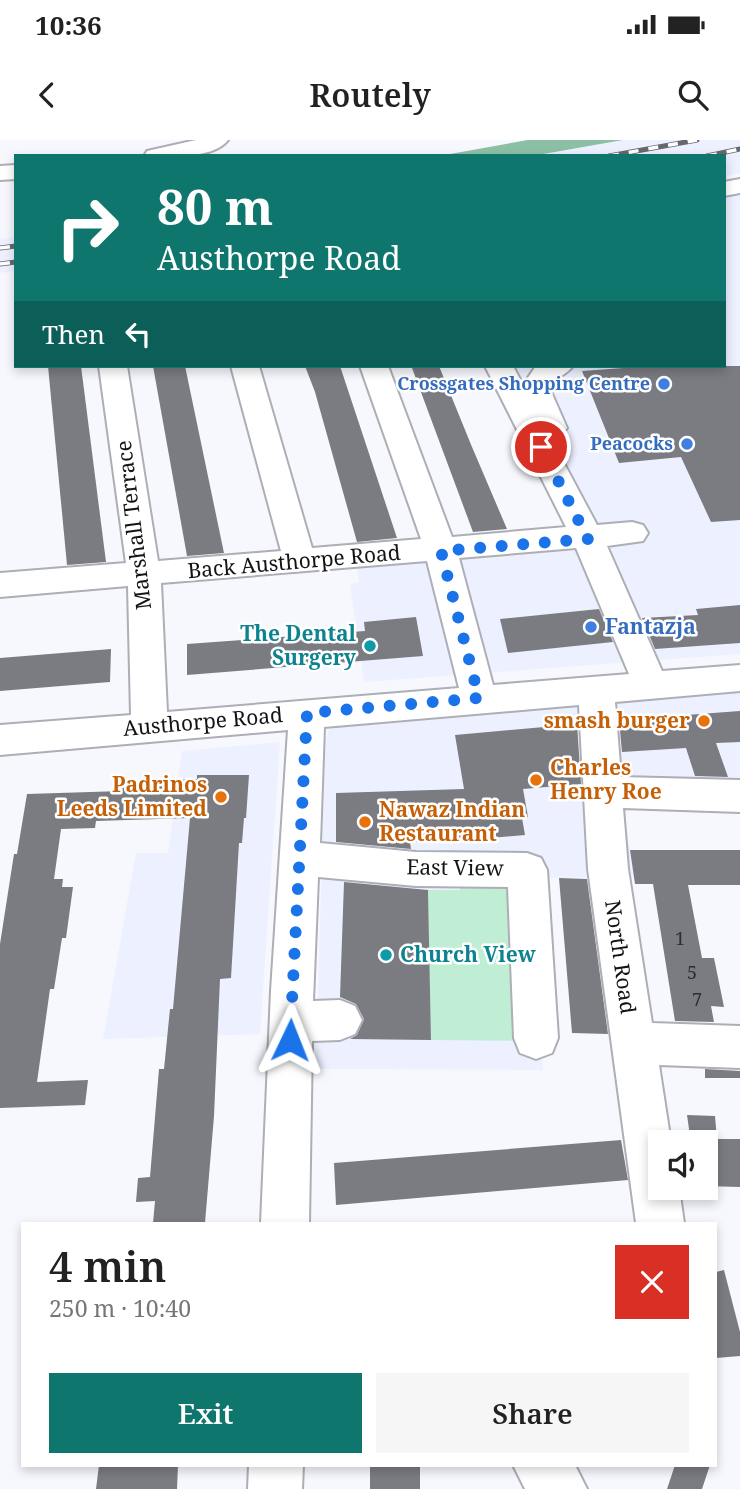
<!DOCTYPE html>
<html lang="en">
<head>
<meta charset="utf-8">
<style>
  :root { --surface:#fff; --page:#f6f6f6; --text:#222; --muted:#767676; --accent:#0f766e }
  body { margin:0; font-family:"Noto Serif",serif; background:var(--page); color:var(--text); height:100vh; display:flex; flex-direction:column; font-size:26px; white-space:nowrap }
  * { box-sizing:border-box; margin:0 }
  p { font-size:23px; color:var(--muted) }
  .icon { flex:none; width:38px; height:38px; fill:none; stroke:currentColor; stroke-width:2; stroke-linecap:round; stroke-linejoin:round }
  .map { position:relative; flex:1; overflow:hidden }
  .panel { position:absolute; left:21px; top:1082px; width:696px; height:245px; display:flex; flex-direction:column; background:var(--surface); border-radius:0px; box-shadow:0 4px 10px #0003 }
  .panel>* { flex:none }
  .guide { position:absolute; left:14px; top:14px; width:712px; height:214px; border-radius:0px; box-shadow:0 4px 10px #0003; background:#0f766e; color:#fff; overflow:hidden }
  .controls { position:absolute; left:648px; top:990px; display:grid; gap:14px }
  .controls a { display:grid; place-items:center; width:70px; height:70px; border-radius:0px; background:var(--surface); box-shadow:0 4px 10px #0003; font-size:35px }
  .pin { position:absolute; display:grid; place-items:center; width:60px; height:60px; color:#fff; margin:-30px; border:4px solid #fff; border-radius:50%; box-shadow:0 2px 7px #0007 }
  .me { position:absolute; width:77px; margin:-38px; rotate:2deg; stroke-linejoin:round; filter:drop-shadow(0 0 5px #0008) }
  .turn { display:flex; align-items:center; gap:24px; height:147px; padding:0 28px; font-size:32px }
  .turn .icon { width:91px; height:91px; stroke-width:2.5 }
  .turn b { display:block; font-size:49px; line-height:60px }
  .then { display:flex; align-items:center; height:66px; padding:0 28px; background:#0003; gap:14px; font-size:26px }
  .round { display:grid; place-items:center; flex:none; width:74px; height:74px; border-radius:0px; background:var(--page) }
  .headline { display:flex; align-items:center; justify-content:space-between; height:119px; padding:0 28px }
  h1 { font-size:42px; font-weight:600; line-height:52px }
  .button { display:flex; gap:14px; margin-top:auto; padding:14px 28px }
  .button a { flex:1; height:80px; border-radius:0px; background:var(--accent); color:#fff; font-size:28px; font-weight:600; line-height:80px; text-align:center }
  .button a+a { background:var(--page); color:var(--text) }
  .status { display:flex; justify-content:space-between; align-items:center; height:49px; padding:0 35px; background:var(--surface); direction:ltr }
  .status svg { height:19px; fill:currentColor }
  header { display:flex; justify-content:space-between; align-items:center; height:91px; padding:0 28px; background:var(--surface); font-size:32px; font-weight:600 }
  .map>svg:first-child { display:block }
  .built { fill:#edf0ff }
  .green { fill:#bfeed5 }
  .forest { fill:#8cc0a5 }
  .building { fill:#7b7c82 }
  .lines { fill:none; stroke-linecap:round; stroke-linejoin:round }
  .minor-casing { stroke:#adaeb6; stroke-width:4 }
  .minor { fill:#fff; fill-rule:evenodd }
  .rail-casing { stroke:#67686b; stroke-width:5 }
  .rail { stroke:#fff; stroke-width:3.5; stroke-dasharray:10; stroke-linecap:butt }
  .route { stroke:#1a73e8; stroke-width:12; stroke-dasharray:0 21.6 }
  .shop-dot { fill:#3f7fe0; stroke:#fff; stroke-width:2.5 }
  .culture-dot { fill:#0f9aa8; stroke:#fff; stroke-width:2.5 }
  .food-dot { fill:#e8710a; stroke:#fff; stroke-width:2.5 }
  .labels { text-anchor:middle; stroke-width:5; stroke-linejoin:round; paint-order:stroke }
  .far-shop-label { font-size:18px; font-weight:bold; fill:#366cbe; stroke:#fff; text-anchor:end }
  .number-label { font-size:18px; fill:#2d2e31 }
  .street-label { font-size:21px; fill:#131416; stroke:#fff }
  .shop-label { font-size:21px; font-weight:bold; fill:#366cbe; stroke:#fff; text-anchor:start }
  .culture-label { font-size:21px; font-weight:bold; fill:#0d838f; stroke:#fff; text-anchor:end }
  .food-label { font-size:21px; font-weight:bold; fill:#c56008; stroke:#fff; text-anchor:end }
</style>
</head>
<body>
<div class="status"><b>10:36</b><svg viewBox="0 0 49 12"><path d="M0 12V9h3v3zM5 12V6h3v6zM10 12V3h3v9zM15 12V0h3v12zM26 1h20v11H26zM47 4h2v5h-2z"/></svg></div>
<header><svg class="icon" aria-label="back" viewBox="0 0 24 24"><path d="M15 5l-7 7 7 7"/></svg>Routely<svg class="icon" aria-label="search" viewBox="0 0 24 24"><circle cx="10" cy="10" r="6"/><path d="M15 15l6 6"/></svg></header>
<div class="map">
<svg width="740" height="1349" viewBox="0 0 740 1349">
  <rect width="100%" height="100%" fill="#f7f8fe"/>
  <g class="built">
    <path d="M623,0h117v33l-15,3 -1,-20h-192z"/>
    <path d="M740,52v462l-376,28 -14,-98 9,-2 -6,-30 215,-20 -54,-166h210l1,-172z"/>
    <path d="M16,97v34l-16,2v-34z"/>
    <path d="M740,549v111l-118,-1 12,78 -106,1 15,192 -227,-1 9,-323 3,-15 4,-4z"/>
    <path d="M280,602l-20,292 -157,5 33,-186h32l14,-102z"/>
  </g>
  <path class="green" d="M460,737l56,1 12,163 -97,-1 -3,-150h32z"/>
  <path class="forest" d="M528,0h95l-91,16h-93z"/>
  <g class="building">
    <path d="M48,226h33l25,196 -39,3z"/>
    <path d="M153,226h32l39,187 -37,3z"/>
    <path d="M305,226h35l57,172 -40,4 -42,-150z"/>
    <path d="M439,226l33,81 35,82 -34,3 -61,-164z"/>
    <path d="M651,226h89v154l-29,2 -30,-65 -62,6 -37,-92z"/>
    <path d="M740,465v38l-85,6 -13,-31 56,-3 -2,-6z"/>
    <path d="M599,469l14,33 -105,11 -8,-34z"/>
    <path d="M416,477l7,39 -236,19v-31l178,-13 -1,-9z"/>
    <path d="M111,509l-1,33 -110,9v-33z"/>
    <path d="M740,571v31l-24,1 12,34 -33,-1 -9,-28 -64,4 -3,-32z"/>
    <path d="M577,584l4,60 -58,5 5,28 -6,1 3,17 -69,6v-2l-46,3 1,7 -75,-7v-49l128,-4 -9,-54z"/>
    <path d="M197,635h52l-3,43h-2l-2,25h-3l-8,135 -11,1 -6,137 -9,107h-52l2,-22 -19,1 2,-24 12,-1 9,-108h5l6,-60h3l17,-191 -94,3 -1,7 -34,1 -7,50h9l-1,8h11l-7,51h-4l-8,51h-4l-13,93 51,-2 -3,25 -85,3v-164l14,-90h3l10,-60 95,-3 1,-9 74,-3z"/>
    <path d="M630,710h110v35h-52l14,73h12l10,49 -13,-1 3,16 -39,-1 -22,-137h-18z"/>
    <path d="M559,738l28,1 21,155 -36,-1z"/>
    <path d="M344,742l84,8 3,150 -81,-1 7,-4 7,-16 -8,-15 -16,-7z"/>
    <path d="M705,929l35,2v7h-35z"/>
    <path d="M687,975l28,1 2,23h23v48l-35,-1v-43h-14z"/>
    <path d="M621,1000l7,40 -292,25 -2,-42z"/>
    <path d="M724,1130l16,62v24l-24,2v-86z"/>
    <path d="M99,1325h79l-1,24h-81z"/>
    <rect x="370" y="1325" width="50" height="24"/>
    <path d="M675,1325h35l-8,24h-35z"/>
  </g>
  <g class="lines">
    <g class="minor-casing">
      <g id="minor">
        <path d="M196,0h32c-15,20 -62,16 -84,16l3,-5z"/>
        <path d="M16,25v14l-16,1v-14z"/>
        <path d="M740,39v14l-16,3v-14z"/>
        <path d="M99,226h28l31,195 123,-10 -50,-185h28l53,182 109,-9 -61,-173h28l64,171 114,-10 -81,-161h28l10,19 13,-19h37c-7,9 -17,11 -24,21l18,41 -5,6 -12,3 47,88 35,-3 11,3 5,8 -5,8 -36,5 55,125 78,-6v26l-125,11 6,75 119,3v32l-117,-4 5,61 24,154 88,3v42l-81,-3 12,78h-11v45h19l5,35h-48l-48,-354 -9,-164 -255,22 -4,116 96,9 111,1 14,5 6,12 11,168 -6,15 -16,6 -16,-6 -6,-15 -6,-151 -92,-1 -98,-9 -5,124 27,-1 15,6 7,14 -7,14 -15,6 -28,1 -3,182h-48l10,-232 17,-261 -288,25v-30l131,-10 -3,-129 -128,11v-24l126,-10zM576,408l53,126 -136,11 -34,-127zM427,421l32,127 -292,24 -6,-129z"/>
        <path d="M249,1325h54l-1,24h-54z"/>
        <path d="M513,1325h62l12,24h-62z"/>
      </g>
    </g>
    <use href="#minor" class="minor"/>
    <g class="rail-casing">
      <g id="rail">
        <path d="M609,16l88,-16"/>
        <path d="M707,16l33,-7"/>
        <path d="M0,108l16,-2"/>
        <path d="M0,124l16,-2"/>
      </g>
    </g>
    <use href="#rail" class="rail"/>
  </g>
  <g class="lines">
    <path class="route" d="M290,900l17,-327 172,-15 -38,-147 147,-12 -47,-92"/>
  </g>
  <g class="shop-dot">
    <circle cx="664" cy="244" r="7"/>
    <circle cx="687" cy="304" r="7"/>
    <circle cx="591" cy="487" r="7"/>
  </g>
  <g class="culture-dot">
    <circle cx="370" cy="506" r="7"/>
    <circle cx="386" cy="815" r="7"/>
  </g>
  <g class="food-dot">
    <circle cx="704" cy="581" r="7"/>
    <circle cx="536" cy="640" r="7"/>
    <circle cx="221" cy="657" r="7"/>
    <circle cx="365" cy="682" r="7"/>
  </g>
  <g class="labels">
    <g class="far-shop-label">
      <text x="650" y="250">Crossgates Shopping Centre</text>
      <text x="673" y="310">Peacocks</text>
    </g>
    <g class="number-label">
      <text x="680" y="805">1</text>
      <text x="692" y="839">5</text>
      <text x="697" y="866">7</text>
    </g>
    <g class="street-label">
      <text transform="translate(134 385) rotate(-97)" y="7">Marshall Terrace</text>
      <text transform="translate(294 422) rotate(-5)" y="7">Back Austhorpe Road</text>
      <text transform="translate(203 582) rotate(-5)" y="7">Austhorpe Road</text>
      <text transform="translate(455 728) rotate(1)" y="7">East View</text>
      <text transform="translate(620 817) rotate(82)" y="7">North Road</text>
    </g>
    <g class="shop-label">
      <text x="605" y="494">Fantazja</text>
    </g>
    <g class="culture-label">
      <text x="356" y="501">The Dental<tspan x="356" dy="24">Surgery</tspan></text>
      <text x="400" y="822" text-anchor="start">Church View</text>
    </g>
    <g class="food-label">
      <text x="690" y="588">smash burger</text>
      <text x="550" y="635" text-anchor="start">Charles<tspan x="550" dy="24">Henry Roe</tspan></text>
      <text x="207" y="652">Padrinos<tspan x="207" dy="24">Leeds Limited</tspan></text>
      <text x="379" y="677" text-anchor="start">Nawaz Indian<tspan x="379" dy="24">Restaurant</tspan></text>
    </g>
  </g>
</svg>
<div class="controls">
<a><svg class="icon" aria-label="sound" viewBox="0 0 24 24"><path d="M4 9h4l5-4v14l-5-4H4zM17 9q2 3 0 6"/></svg></a>
</div>
<div class="pin" style="left:541px;top:307px;background:#d93025"><svg class="icon" aria-label="arrive" viewBox="0 0 24 24"><path d="M6 21V4h12l-3 4 3 4H6"/></svg></div>
<svg class="me" style="left:290px;top:900px" viewBox="-20 -20 40 40"><path d="M0-17L14 15 0 8-14 15z" fill="#1a73e8" stroke="#fff" stroke-width="4"/></svg>
<div class="guide">
<div class="turn"><svg class="icon" aria-label="right" viewBox="0 0 24 24"><path d="M7 20v-9h11M14 6l5 5-5 5"/></svg><div><b>80 m</b>Austhorpe Road</div></div>
<div class="then">Then<svg class="icon" aria-label="left" viewBox="0 0 24 24"><path d="M17 20v-9H6M10 6l-5 5 5 5"/></svg></div>
</div>
<section class="panel">
<div class="headline"><div><h1>4 min</h1><p>250 m · 10:40</p></div><a class="round" style="background:#d93025;color:#fff"><svg class="icon" aria-label="close" viewBox="0 0 24 24"><path d="M6 6l12 12M18 6L6 18"/></svg></a></div>
<div class="button"><a>Exit</a><a>Share</a></div>
</section>
</div>
</body>
</html>
